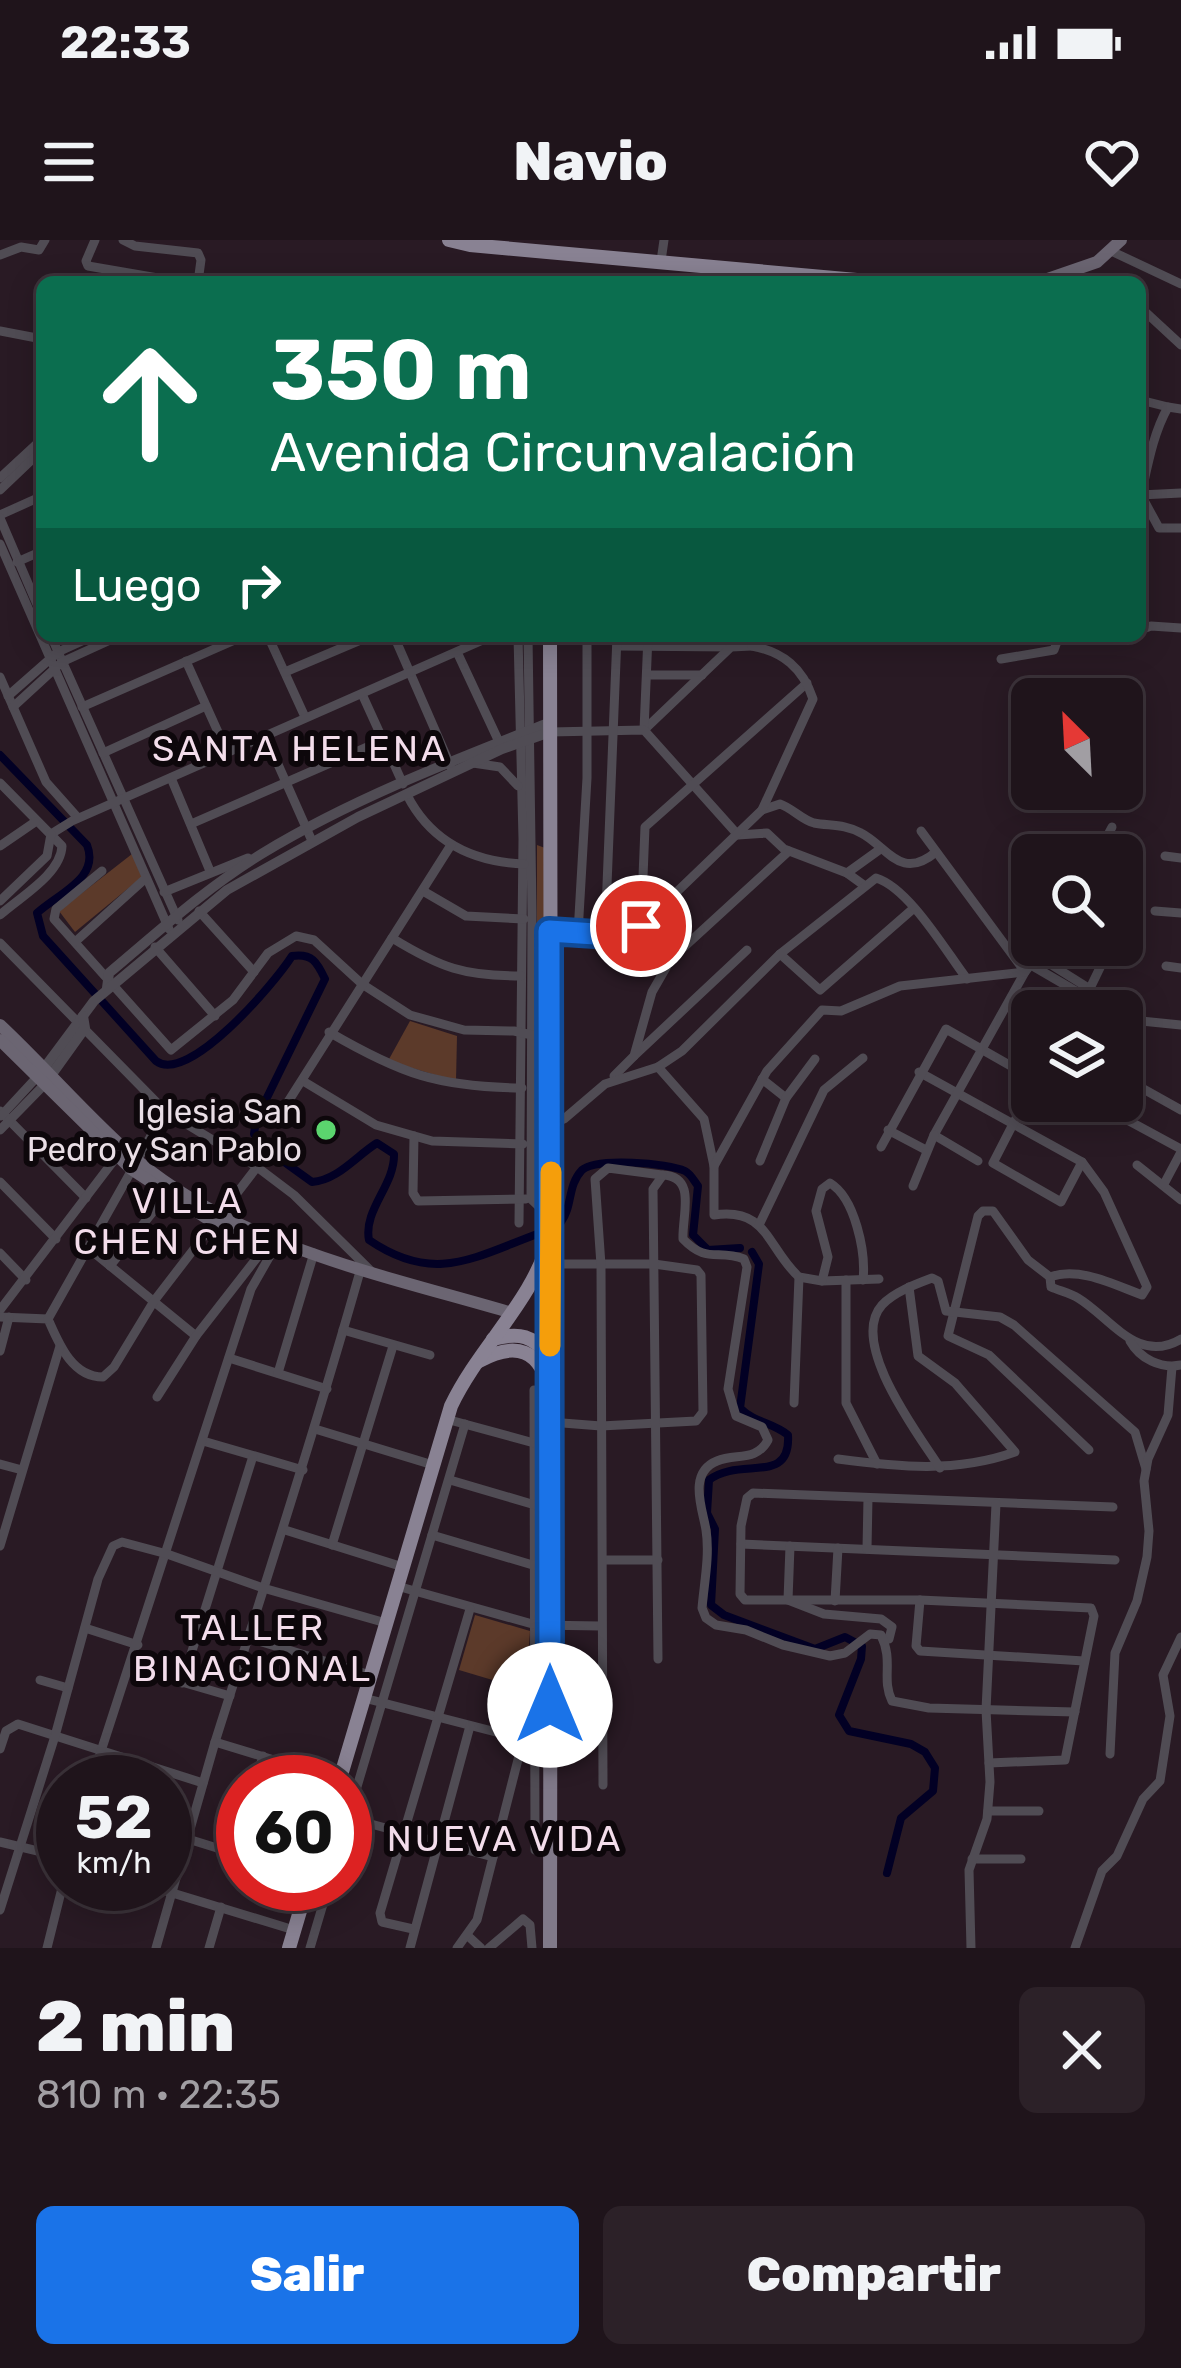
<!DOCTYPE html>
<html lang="es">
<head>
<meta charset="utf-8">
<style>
  :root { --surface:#1f141b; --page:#2c2128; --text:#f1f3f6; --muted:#a19ea3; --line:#3c333a; --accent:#1a73e8 }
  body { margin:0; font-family:Rubik,sans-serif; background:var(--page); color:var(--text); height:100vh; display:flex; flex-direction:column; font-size:45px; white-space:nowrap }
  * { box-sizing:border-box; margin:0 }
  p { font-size:39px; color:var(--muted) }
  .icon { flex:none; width:66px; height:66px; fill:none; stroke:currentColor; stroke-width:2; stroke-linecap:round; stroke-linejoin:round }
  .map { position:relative; height:1708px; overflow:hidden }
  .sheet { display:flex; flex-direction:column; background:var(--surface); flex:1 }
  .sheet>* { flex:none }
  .guide { position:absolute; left:36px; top:36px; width:1110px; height:366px; border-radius:18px; box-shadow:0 6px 30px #0003,0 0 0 3px var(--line); background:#0b6e4f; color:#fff; overflow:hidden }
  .needle { width:78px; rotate:336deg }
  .fabs { position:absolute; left:1011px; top:438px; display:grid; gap:24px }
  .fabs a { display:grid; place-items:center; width:132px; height:132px; border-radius:18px; background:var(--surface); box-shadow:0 6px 30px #0003,0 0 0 3px var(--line); font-size:60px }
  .speed { position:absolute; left:36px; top:1515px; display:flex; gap:24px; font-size:60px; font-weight:700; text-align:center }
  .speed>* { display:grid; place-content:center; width:156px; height:156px; border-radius:50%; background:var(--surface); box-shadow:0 6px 30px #0003,0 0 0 3px var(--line); line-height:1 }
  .speed small { font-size:30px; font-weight:400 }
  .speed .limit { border:18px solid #d22; background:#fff; color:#111 }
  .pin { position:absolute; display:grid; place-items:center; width:102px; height:102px; color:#fff; margin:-51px; border:6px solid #fff; border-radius:50%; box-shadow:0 3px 12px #0007 }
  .me { position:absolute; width:132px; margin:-66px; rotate:0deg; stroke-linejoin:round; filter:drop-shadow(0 0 9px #0008) }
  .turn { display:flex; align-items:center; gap:42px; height:252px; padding:0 36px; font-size:54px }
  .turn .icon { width:156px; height:156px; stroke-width:2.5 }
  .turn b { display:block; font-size:84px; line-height:102px }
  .then { display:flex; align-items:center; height:114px; padding:0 36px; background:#0003; gap:24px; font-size:45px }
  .round { display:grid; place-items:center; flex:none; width:126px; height:126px; border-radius:18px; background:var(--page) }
  .head { display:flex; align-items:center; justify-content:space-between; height:204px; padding:0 36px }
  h1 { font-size:72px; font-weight:800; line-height:90px }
  .primary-button { display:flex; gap:24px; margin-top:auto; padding:24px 36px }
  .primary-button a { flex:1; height:138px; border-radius:18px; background:var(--accent); color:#fff; font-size:48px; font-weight:800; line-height:138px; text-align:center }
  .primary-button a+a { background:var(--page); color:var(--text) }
  .status { display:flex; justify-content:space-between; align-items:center; height:84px; padding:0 60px; background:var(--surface); direction:ltr }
  .status svg { height:33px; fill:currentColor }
  header { display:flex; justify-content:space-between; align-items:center; height:156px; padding:0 36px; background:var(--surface); font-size:54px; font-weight:800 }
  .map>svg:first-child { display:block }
  .green { fill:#5c3a2a }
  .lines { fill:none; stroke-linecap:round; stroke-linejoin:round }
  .canal { stroke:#020024; stroke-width:8 }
  .minor { stroke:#504c54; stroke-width:9 }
  .tertiary { stroke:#504c54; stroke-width:10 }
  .secondary { stroke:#6b6572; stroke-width:12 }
  .primary { stroke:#807989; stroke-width:14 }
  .trunk { stroke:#898293; stroke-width:14 }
  .route-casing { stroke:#114b97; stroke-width:30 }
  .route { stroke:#1a73e8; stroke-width:21 }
  .slow { stroke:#f59e0b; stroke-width:21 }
  .poi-dot { fill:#5bd56e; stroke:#0d070b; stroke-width:4.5 }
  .labels { text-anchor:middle; stroke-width:12; stroke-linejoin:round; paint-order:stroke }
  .poi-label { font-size:33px; fill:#e9dee5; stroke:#0d070b; text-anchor:end }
  .neighbourhood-label { font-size:36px; letter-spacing:3px; fill:#f3ddeb; stroke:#0d070b }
</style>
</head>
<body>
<div class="status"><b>22:33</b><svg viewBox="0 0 49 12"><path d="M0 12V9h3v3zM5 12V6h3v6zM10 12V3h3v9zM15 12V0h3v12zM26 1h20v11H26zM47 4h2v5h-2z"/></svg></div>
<header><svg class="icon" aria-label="menu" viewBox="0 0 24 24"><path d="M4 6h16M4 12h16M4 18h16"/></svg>Navio<svg class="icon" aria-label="heart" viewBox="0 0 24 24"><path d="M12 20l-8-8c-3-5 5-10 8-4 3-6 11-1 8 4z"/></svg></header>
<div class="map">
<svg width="1181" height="1708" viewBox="0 0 1181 1708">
  <rect width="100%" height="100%" fill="#291a24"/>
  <g class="green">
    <path d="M537,605l8,3 -1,345 -8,-1z"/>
    <path d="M132,614l10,23 -67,55 -16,-21z"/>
    <path d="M410,781l47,15 -1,45 -68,-20z"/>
    <path d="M475,1375l55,16 -4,59 -67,-20z"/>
  </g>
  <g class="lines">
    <g class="canal">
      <path d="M0,515l87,90c13,33 -28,48 -50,68l6,23 113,125c32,24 118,-77 136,-105 20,-3 25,6 33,23l-69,141 -2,14 15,17 43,31c26,-2 44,-26 65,-39l17,11c1,31 -31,56 -25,86 66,45 105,17 171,-7"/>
      <path d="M561,982c12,-16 6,-36 21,-52 14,-13 86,-7 103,1 6,3 9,10 13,15l-5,49 15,15 32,-2"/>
      <path d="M752,1012l7,12 -19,144c15,15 32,14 48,27 3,51 -48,21 -79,45l-2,33 8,16 -4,76 13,10 91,34 30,-12 17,9 -1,13 -22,56 10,16 62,13 14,8 10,16 -2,23 -32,27 -14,55"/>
    </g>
    <g class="minor">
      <path d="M95,0l-9,21 2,5 93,16"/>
      <path d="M123,0l12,6 63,7 3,7 -3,22"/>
      <path d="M1111,11l70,33"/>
      <path d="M0,15l21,-8 18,3 6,-10"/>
      <path d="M661,21l3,-21"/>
      <path d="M1140,67l41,38"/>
      <path d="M0,91l42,8"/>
      <path d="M1140,160l28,7"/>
      <path d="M1181,169l-13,-2c-15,27 -20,57 -27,88l18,33h22"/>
      <path d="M0,238l42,-39"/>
      <path d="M0,250l42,-40"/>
      <path d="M1140,255l41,-2"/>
      <path d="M0,275l42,-19"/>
      <path d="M0,278l42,98"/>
      <path d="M0,304l169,385"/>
      <path d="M17,322l25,-11"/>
      <path d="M1140,390l11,-4 30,2"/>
      <path d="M51,396l127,284"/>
      <path d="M268,396l37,81"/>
      <path d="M394,396l58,133"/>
      <path d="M518,396l5,203 -4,384"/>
      <path d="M528,396l4,277 -1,286 21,20"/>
      <path d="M617,406l114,1"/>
      <path d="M457,412l43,92"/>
      <path d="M1001,419l53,-9 5,-14"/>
      <path d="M186,421l41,91"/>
      <path d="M285,432l85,-36"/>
      <path d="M648,435h54"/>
      <path d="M0,437l46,105 32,36"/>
      <path d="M362,454l41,90"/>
      <path d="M8,456l50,-44 35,-16"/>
      <path d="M13,467l49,-45 57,-26"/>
      <path d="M82,467l162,-71"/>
      <path d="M644,490l87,-83 21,-1 2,-10"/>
      <path d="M644,490l4,-94"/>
      <path d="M550,492l94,-2 94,105 29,-2 17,16 63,24 18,13"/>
      <path d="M265,495l47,106"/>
      <path d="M103,513l103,-47"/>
      <path d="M473,523l27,4 18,19"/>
      <path d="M171,538l39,93"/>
      <path d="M0,543l62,63c-1,28 -42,51 -62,69"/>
      <path d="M407,555c24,47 66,67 117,69"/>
      <path d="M762,570l18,-6c12,4 22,16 34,19 17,3 30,1 47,10 26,13 39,49 75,19"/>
      <path d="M191,584l192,-84"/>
      <path d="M51,594l21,-13 420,-185"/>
      <path d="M0,606l35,-24"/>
      <path d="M1097,615l15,-28"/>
      <path d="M1165,616l16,2"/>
      <path d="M102,631l-46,38 -2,10 117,131 62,-50 35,-47 28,-17 18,4 48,44 48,31 54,15 50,1 18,4"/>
      <path d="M847,633l32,-23"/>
      <path d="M1029,649l3,4"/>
      <path d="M423,651l43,25 58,3"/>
      <path d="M164,652l84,-34"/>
      <path d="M0,661l47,-45 4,-22"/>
      <path d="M199,671l55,61"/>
      <path d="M1155,671l26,2"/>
      <path d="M641,686l4,-99 162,-144"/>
      <path d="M549,691l84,3 129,-124 51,-111c-10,-31 -30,-47 -61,-53"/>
      <path d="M578,693l9,-155v-142"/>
      <path d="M605,695l12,-299"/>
      <path d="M392,698c49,30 72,38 129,38"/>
      <path d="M75,702l71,-64"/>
      <path d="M0,703l165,168 92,56 37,28 78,77"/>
      <path d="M1115,705l21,12"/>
      <path d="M155,707l60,69"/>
      <path d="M780,714l40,36 94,-82"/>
      <path d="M1039,717l102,64 -10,2 -9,-5"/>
      <path d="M1031,725l79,46"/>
      <path d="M1166,726l15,2"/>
      <path d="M1008,767l24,13"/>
      <path d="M1079,771l32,-66"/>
      <path d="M1141,781l40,4"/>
      <path d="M329,792c72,42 109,55 193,56"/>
      <path d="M634,816l113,-106"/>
      <path d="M658,827l46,52 10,47v49c54,-8 53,33 85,62l23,4 57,-2"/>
      <path d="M919,832l163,90 22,30 43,95 -5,8c-27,-10 -63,-29 -92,-18l1,10c9,4 19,6 27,11 33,20 60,67 103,41"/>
      <path d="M614,836l20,-20 18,-64 19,-33 118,-108"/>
      <path d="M1122,837l59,33"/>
      <path d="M762,839l24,19"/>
      <path d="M303,841l73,44 56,16 91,3"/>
      <path d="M1032,847l-39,76 68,39 21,-40"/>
      <path d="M1072,861h1"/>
      <path d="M1107,869l74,40"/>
      <path d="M0,871l86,87"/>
      <path d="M1,876l37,-40"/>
      <path d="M279,876l172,-271"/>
      <path d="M551,885l13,-6 41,-35 53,-17 24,-16 98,-97 96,-76c33,10 69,72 91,101"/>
      <path d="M0,890l45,-46"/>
      <path d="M888,890l38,20"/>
      <path d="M414,896l-1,57 5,8 108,-2"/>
      <path d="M881,907l65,-118 86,49"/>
      <path d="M760,921l26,-63 29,-39"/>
      <path d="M978,921l-44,-26 91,-163 21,-27"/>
      <path d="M1137,925l44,35"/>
      <path d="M714,926l53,-95 55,-61 19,1 59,-25 125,-14 -104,-141"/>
      <path d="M0,942l56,57"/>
      <path d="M1164,944l17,-32"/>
      <path d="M913,946l21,-51"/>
      <path d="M759,985l65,-135 39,-32"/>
      <path d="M87,1007l109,89"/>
      <path d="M0,1013l26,27"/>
      <path d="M110,1026l57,-72"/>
      <path d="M1050,1037l-22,-17 -35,-49h-10l-5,5 -30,120 41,19 100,95"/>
      <path d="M846,1040v123l31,61"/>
      <path d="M822,1041l6,-24 -12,-46 6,-22 8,-6c25,15 36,69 33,97"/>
      <path d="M0,1070l118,-155"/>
      <path d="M0,1077l48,2c11,25 24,58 55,58l11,-10 40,-66 103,-134"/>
      <path d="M48,1079l117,-208"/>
      <path d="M343,1090l87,25"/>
      <path d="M1130,1101c10,18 31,28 51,24"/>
      <path d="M0,1111l9,-34"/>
      <path d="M229,1118l98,31"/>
      <path d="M278,1133l36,-120"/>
      <path d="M534,1150l1,460"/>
      <path d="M157,1157l39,-61 74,-95"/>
      <path d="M794,1163l5,-126"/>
      <path d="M446,1179l88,24"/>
      <path d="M550,1182l51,4 95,-5 7,-9 -2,-137 -4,-5 -43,-6h-104"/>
      <path d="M315,1189l118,36"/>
      <path d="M203,1201l100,29"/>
      <path d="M838,1219c61,8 118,14 177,-7l-60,-69 -37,-27 -9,-69"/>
      <path d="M0,1224l22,6"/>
      <path d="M940,1228c-21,-33 -92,-125 -58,-163 12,-13 34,-21 50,-27l6,3 8,30 54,6 14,8 121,107 11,37"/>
      <path d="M450,1240l85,25"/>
      <path d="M285,1290l118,37"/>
      <path d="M432,1295l104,31"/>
      <path d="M741,1304l374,16"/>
      <path d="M332,1305l61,-199"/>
      <path d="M0,1306l60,-200"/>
      <path d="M790,1306l-2,54 36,14 57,5 11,8 -3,12h-6"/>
      <path d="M867,1309l1,-51"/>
      <path d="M603,1320h55"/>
      <path d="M397,1346l139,39 65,1"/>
      <path d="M920,1360l-4,46 4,5 164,10"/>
      <path d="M835,1361l3,-53"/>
      <path d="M85,1388l53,17"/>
      <path d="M246,1397l124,38"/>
      <path d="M658,1419l-5,-470 10,-14c34,2 19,39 20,64 24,25 34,10 61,20l3,8 -19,122 8,27 26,11 6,13c-12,22 -32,13 -51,21 -30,12 -14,49 -11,69 4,25 -2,54 -4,78l4,10 10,7 30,5 37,15 47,11 15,-3 25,-19 11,1c13,27 0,43 11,66l37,7 146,4"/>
      <path d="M130,1427l100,29"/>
      <path d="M40,1440l28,8"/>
      <path d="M182,1443l71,-227"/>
      <path d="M364,1458l163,42"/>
      <path d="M215,1502c50,-158 101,-315 146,-474"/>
      <path d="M0,1509l6,-18 12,-7 185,59"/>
      <path d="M1110,1514l5,-101 22,-52 10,-44 2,-26 -5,-50 4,-22 20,-44 4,-48"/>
      <path d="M989,1523l76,-3 29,-144 -3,-8 -171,-8h-175l-5,-6 1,-68 6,-28 6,-5 360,14"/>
      <path d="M91,1542l160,-493 28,-49"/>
      <path d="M255,1542l8,-26"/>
      <path d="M603,1545l-2,-520 -6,-86 13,-11 54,7"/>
      <path d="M988,1571h51"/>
      <path d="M345,1577l148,40"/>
      <path d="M345,1587l120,-403"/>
      <path d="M188,1599l55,17"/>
      <path d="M0,1602l63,15"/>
      <path d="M233,1613l10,-31"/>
      <path d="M972,1619h49"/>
      <path d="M143,1644l151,46"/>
      <path d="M0,1670l55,-174 43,-157 15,-33 9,-4 45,12 96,34 123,35"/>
      <path d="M413,1689l-31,-7 -2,-9 90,-304"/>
      <path d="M467,1695l14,13"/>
      <path d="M47,1708l16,-64"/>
      <path d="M156,1708l59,-206 125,38"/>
      <path d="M209,1708l12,-41"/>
      <path d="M310,1708l19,-64"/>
      <path d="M410,1708l60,-222"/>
      <path d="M457,1708l20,-28 46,-180"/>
      <path d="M489,1708l34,-29 7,6 2,23"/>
      <path d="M971,1708l-2,-78 18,-51 3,-37 -4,-72 10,-206"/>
      <path d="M1075,1708l27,-77 15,-15 26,-57 17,-18 10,-65 -7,-41 18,-38"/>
    </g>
    <g class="tertiary">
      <path d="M107,748l2,-15c50,-42 98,-86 154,-120 89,-54 191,-93 288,-131"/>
      <path d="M39,835l55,-74 133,-111 131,-73 144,-68 48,-17"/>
      <path d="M47,841l38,-53 -2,-12"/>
    </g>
    <g class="secondary">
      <path d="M878,40l68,2"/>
      <path d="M1039,42l58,-20 24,-22"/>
      <path d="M0,785c46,43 92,97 138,136 103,86 249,115 374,152"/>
      <path d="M0,800l131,129 83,54 54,22 11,-5"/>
    </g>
    <path class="primary" d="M550,1708l1,-709"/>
    <g class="trunk">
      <path d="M449,0l21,5 409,37"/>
      <path d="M493,1099c26,-7 41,-4 57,19"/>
      <path d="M479,1121c37,-20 61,-12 71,30"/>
      <path d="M339,1542l112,-376c29,-61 83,-105 100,-172l-1,-598"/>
      <path d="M289,1708l19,-64"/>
    </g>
  </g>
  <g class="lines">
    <g class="route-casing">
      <path id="route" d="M550,1465l-1,-774 77,5 15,-10"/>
    </g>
    <use href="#route" class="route"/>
    <path class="slow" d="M550,1106l1,-174"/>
  </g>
  <circle class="poi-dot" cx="326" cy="890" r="12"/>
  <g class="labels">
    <g class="poi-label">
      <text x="302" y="883">Iglesia San<tspan x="302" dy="38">Pedro y San Pablo</tspan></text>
    </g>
    <g class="neighbourhood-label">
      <text x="300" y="521">SANTA HELENA</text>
      <text x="188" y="973">VILLA<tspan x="188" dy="41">CHEN CHEN</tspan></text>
      <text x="253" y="1400">TALLER<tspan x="253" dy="41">BINACIONAL</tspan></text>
      <text x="505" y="1611">NUEVA VIDA</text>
    </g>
  </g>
</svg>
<div class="fabs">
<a><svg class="needle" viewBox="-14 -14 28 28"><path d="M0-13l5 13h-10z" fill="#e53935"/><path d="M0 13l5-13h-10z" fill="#a19ea3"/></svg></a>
<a><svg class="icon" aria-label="search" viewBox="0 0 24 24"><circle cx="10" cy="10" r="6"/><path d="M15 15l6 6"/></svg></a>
<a><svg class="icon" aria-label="layers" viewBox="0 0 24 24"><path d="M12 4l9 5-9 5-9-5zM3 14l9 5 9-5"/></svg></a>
</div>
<div class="speed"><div>52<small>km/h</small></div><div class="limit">60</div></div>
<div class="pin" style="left:641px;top:686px;background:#d93025"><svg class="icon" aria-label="arrive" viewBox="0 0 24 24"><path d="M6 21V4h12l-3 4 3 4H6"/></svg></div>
<svg class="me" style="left:550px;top:1465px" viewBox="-20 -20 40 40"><circle r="19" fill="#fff"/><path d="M0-13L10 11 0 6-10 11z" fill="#1a73e8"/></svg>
<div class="guide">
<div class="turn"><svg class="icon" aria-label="ahead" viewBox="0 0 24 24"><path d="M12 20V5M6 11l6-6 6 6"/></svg><div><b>350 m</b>Avenida Circunvalación</div></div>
<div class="then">Luego<svg class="icon" aria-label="right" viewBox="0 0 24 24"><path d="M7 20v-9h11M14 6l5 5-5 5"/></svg></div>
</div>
</div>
<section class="sheet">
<div class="head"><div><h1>2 min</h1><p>810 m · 22:35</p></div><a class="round"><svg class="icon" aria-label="close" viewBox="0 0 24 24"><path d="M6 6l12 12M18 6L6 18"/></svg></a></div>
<div class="primary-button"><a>Salir</a><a>Compartir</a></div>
</section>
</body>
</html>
